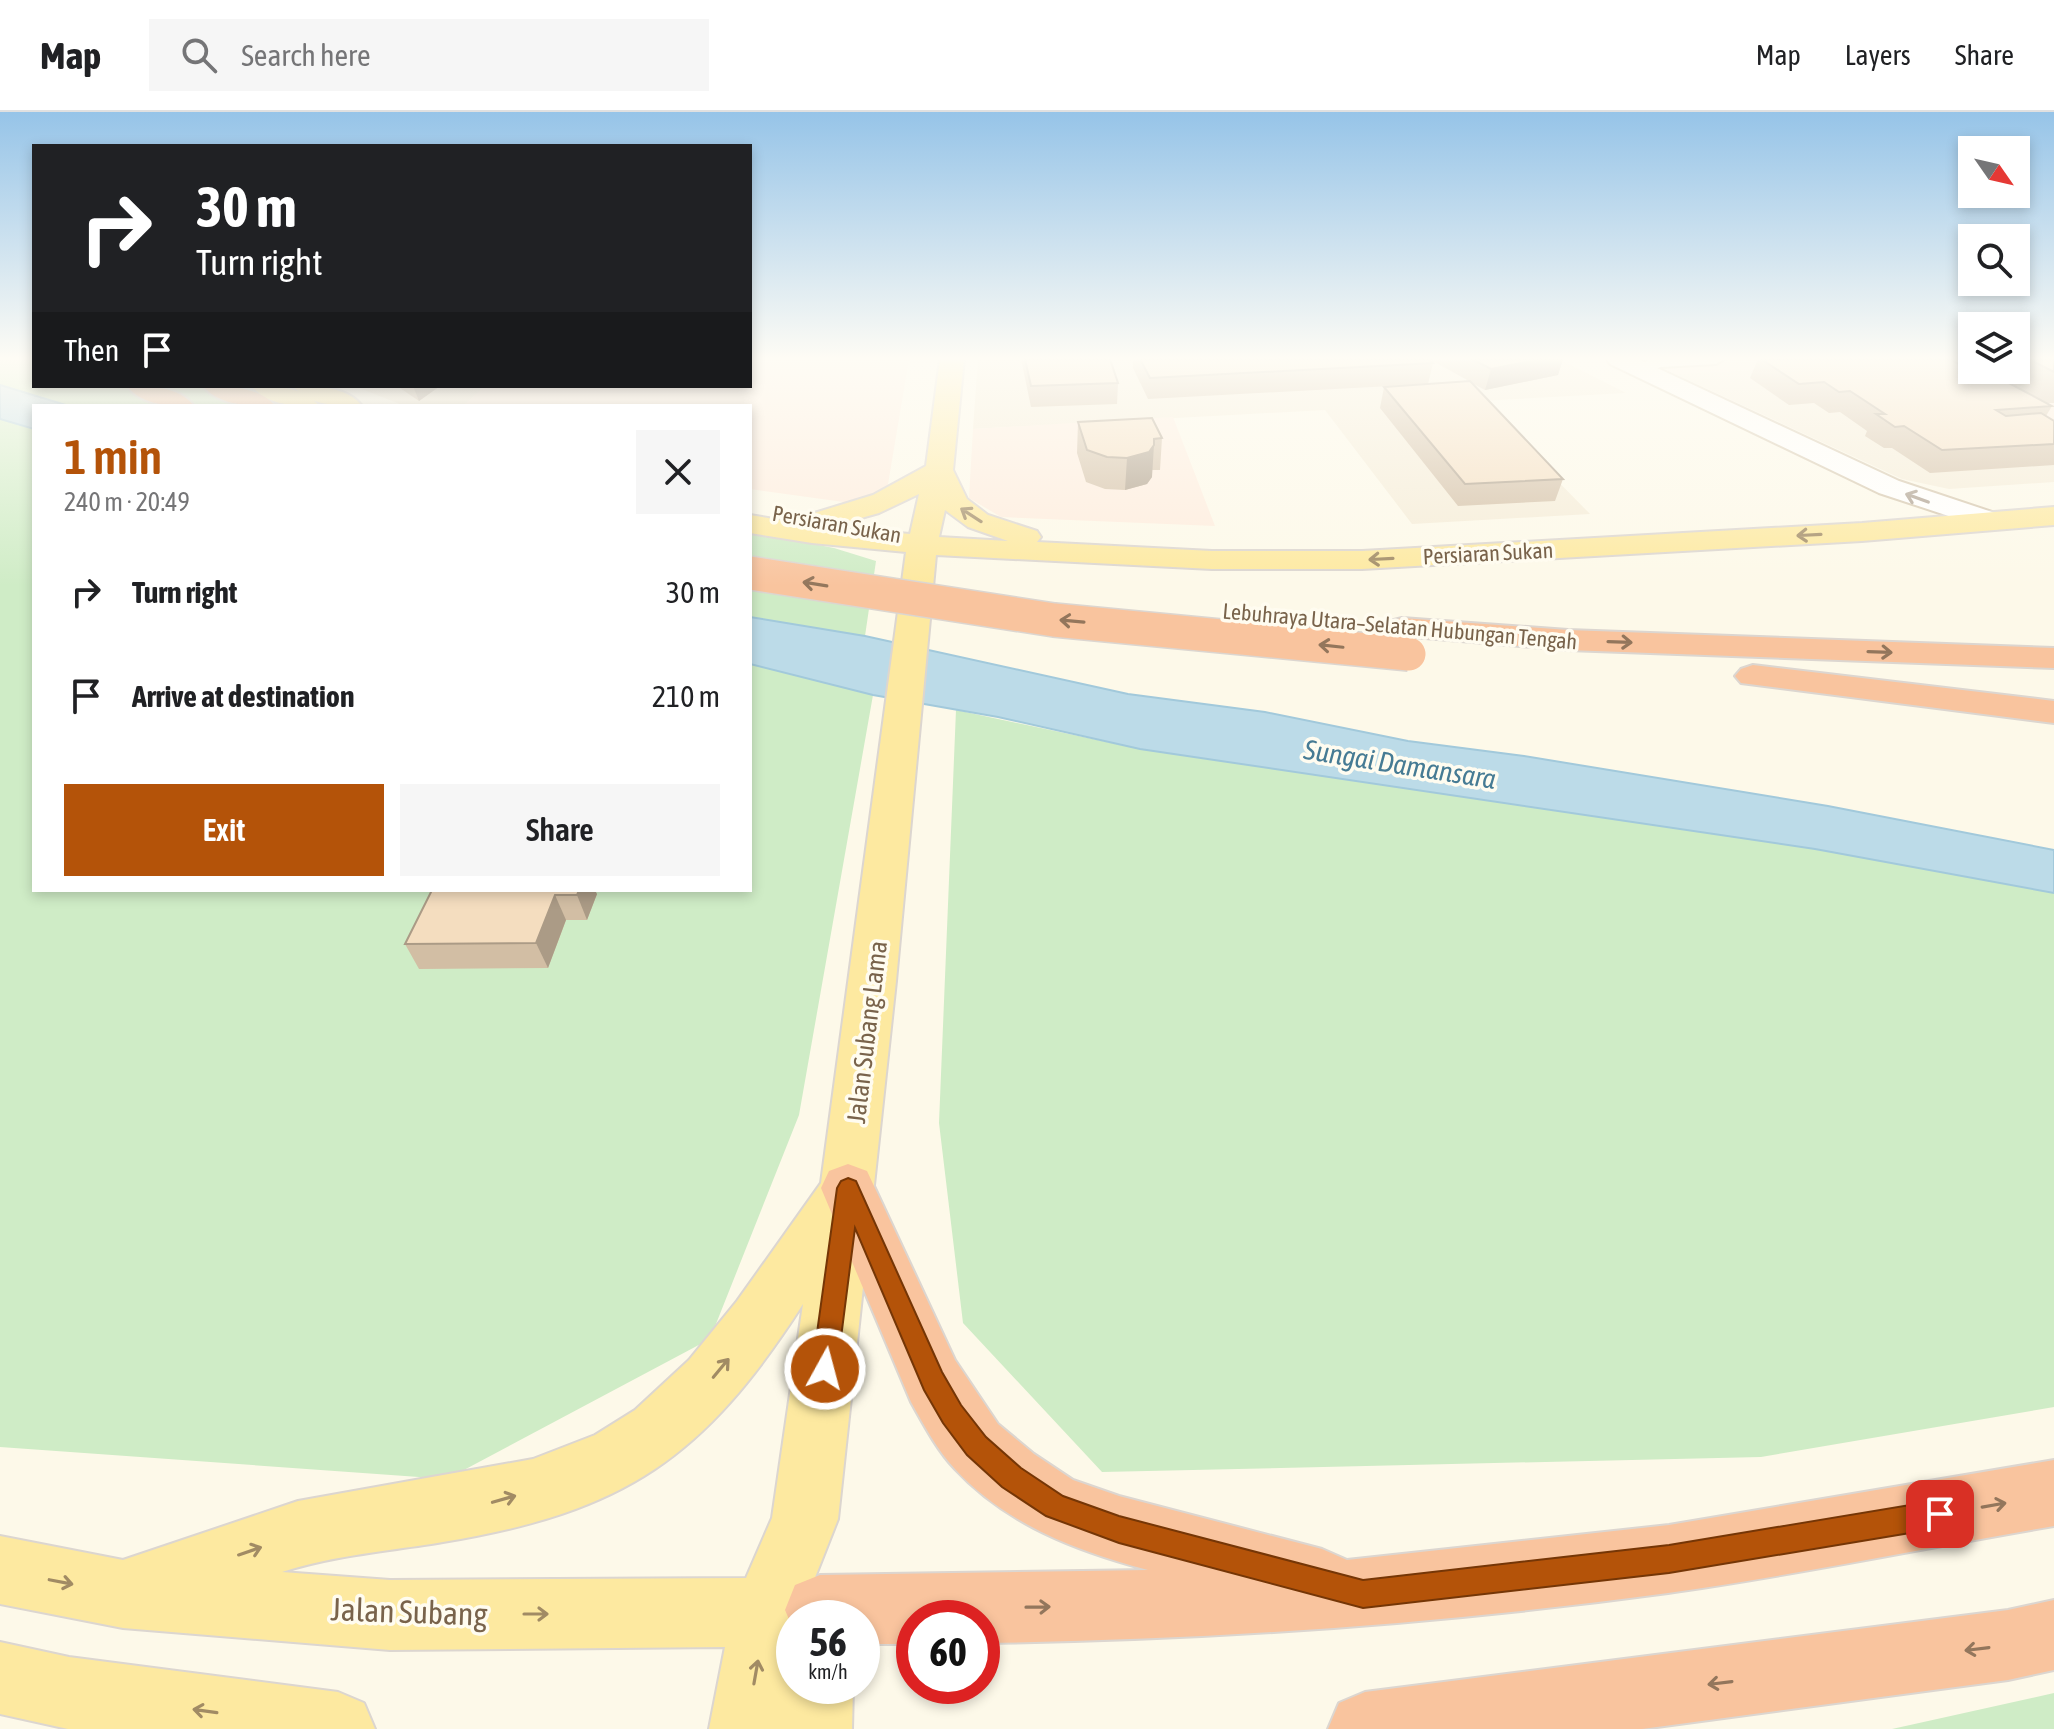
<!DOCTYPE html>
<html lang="en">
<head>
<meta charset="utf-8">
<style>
  :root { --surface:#fff; --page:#f6f6f6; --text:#202124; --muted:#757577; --line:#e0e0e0; --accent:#b45309 }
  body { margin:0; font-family:"Asap Condensed",sans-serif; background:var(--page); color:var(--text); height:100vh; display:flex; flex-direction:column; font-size:30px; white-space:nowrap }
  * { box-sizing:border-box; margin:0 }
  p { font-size:26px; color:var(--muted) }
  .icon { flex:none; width:44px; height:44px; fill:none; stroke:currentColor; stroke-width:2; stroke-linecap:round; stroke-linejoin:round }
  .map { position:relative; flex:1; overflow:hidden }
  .sheet { position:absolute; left:32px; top:292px; width:720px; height:488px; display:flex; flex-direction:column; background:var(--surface); border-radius:0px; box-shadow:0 4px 12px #0003 }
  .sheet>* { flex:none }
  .hud { position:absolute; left:32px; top:32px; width:720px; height:244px; border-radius:0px; box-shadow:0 4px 12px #0003; background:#202124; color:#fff; overflow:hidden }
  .needle { width:52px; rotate:124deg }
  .tools { position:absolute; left:1958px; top:24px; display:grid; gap:16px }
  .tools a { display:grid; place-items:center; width:72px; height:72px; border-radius:0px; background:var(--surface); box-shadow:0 4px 12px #0003; font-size:40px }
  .speed { position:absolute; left:776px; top:1488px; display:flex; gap:16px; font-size:40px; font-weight:700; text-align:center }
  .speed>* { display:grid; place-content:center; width:104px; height:104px; border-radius:50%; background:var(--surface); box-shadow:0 4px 12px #0003; line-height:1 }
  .speed small { font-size:20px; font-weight:400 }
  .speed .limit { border:12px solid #d22; background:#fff; color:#111 }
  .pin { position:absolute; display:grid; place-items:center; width:68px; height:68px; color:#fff; margin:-34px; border-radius:16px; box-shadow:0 4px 12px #0006 }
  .me { position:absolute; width:88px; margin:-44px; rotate:7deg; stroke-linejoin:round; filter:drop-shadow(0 0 6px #0008) }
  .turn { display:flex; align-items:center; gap:28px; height:168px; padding:0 32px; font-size:36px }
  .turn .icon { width:104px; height:104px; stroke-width:2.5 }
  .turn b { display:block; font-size:56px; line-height:68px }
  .then { display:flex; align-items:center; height:76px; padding:0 32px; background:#0003; gap:16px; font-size:30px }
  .round { display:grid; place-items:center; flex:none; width:84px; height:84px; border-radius:0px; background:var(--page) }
  .summary { display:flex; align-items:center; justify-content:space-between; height:136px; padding:0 32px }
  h1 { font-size:48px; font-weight:600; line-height:60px; color:var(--accent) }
  .action { display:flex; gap:16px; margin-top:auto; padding:16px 32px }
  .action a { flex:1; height:92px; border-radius:0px; background:var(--accent); color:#fff; font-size:32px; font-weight:600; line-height:92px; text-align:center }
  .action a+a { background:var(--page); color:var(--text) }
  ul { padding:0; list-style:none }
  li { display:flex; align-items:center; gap:24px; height:104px; padding:0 32px }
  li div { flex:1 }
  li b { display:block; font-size:30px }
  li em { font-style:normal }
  header { display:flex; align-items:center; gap:48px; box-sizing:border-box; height:112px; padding:0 40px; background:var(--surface); border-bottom:2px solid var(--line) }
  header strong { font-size:38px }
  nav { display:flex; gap:44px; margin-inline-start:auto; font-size:28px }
  .search { width:560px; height:72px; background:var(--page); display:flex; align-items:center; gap:20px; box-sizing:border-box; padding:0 28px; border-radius:0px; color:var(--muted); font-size:30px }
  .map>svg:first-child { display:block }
  .residential { fill:#f5ecd7 }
  .commercial { fill:#feecdd }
  .green { fill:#cfecc6 }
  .water { fill:#bcdbe8; stroke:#a2c9db; stroke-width:2 }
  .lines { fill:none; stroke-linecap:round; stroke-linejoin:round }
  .street-casing { stroke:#d0c2ad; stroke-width:4 }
  .secondary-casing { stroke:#d3c4ab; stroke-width:4 }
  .primary-casing { stroke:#dcd6d0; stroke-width:4 }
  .highway-casing { stroke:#dcd6d0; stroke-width:4 }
  .street { fill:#fff; fill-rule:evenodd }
  .secondary { fill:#fff; fill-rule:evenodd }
  .primary { fill:#fde9a0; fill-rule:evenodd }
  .highway { fill:#f9c49e; fill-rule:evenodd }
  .highway-bridge-casing { stroke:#dcd6d0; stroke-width:36; stroke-linecap:butt }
  .highway-bridge { stroke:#f9c49e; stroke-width:33 }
  .wall { fill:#d2bea4 }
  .shaded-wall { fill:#ab9b86 }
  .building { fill:#f4ddbf; stroke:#ab9b86; stroke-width:2 }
  .oneway { stroke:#a89a8a }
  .oneway2 { stroke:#a18b64 }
  .oneway3 { stroke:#93765c }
  .route { fill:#b45309; stroke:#753606; stroke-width:2 }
  .labels { text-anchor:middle; stroke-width:7; stroke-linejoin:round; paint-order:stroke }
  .far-street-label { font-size:22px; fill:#79634b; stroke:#fffcf0 }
  .street-label { font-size:26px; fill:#79634b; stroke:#fffcf0 }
  .water-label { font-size:28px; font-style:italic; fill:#467b94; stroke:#fffcf0 }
  .near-street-label { font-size:32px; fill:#79634b; stroke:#fffcf0 }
</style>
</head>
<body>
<header>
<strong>Map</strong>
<div class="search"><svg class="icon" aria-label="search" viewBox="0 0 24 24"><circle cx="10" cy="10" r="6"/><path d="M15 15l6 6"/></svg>Search here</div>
<nav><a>Map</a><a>Layers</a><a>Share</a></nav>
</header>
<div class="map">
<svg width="2054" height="1617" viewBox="0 0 2054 1617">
  <rect width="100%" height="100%" fill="#fdf9e9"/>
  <g class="residential">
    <path d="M978,247h581l67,34 -147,8 111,113 -178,10 -87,-114 -352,19z"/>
    <path d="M1924,249l130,71v50l-105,7 -47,-10 -227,-105z"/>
    <path d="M354,274h131l-22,20h-58z"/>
  </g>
  <g class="commercial">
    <path d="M750,247h159l-22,131 -36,13 -101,-14v-83h-287l22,-20h265z"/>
    <path d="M1646,247h326v11h44l38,-11v73l-130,-71 -249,13z"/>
    <path d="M1173,305l42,109 -214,-9 -32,-19 4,-69z"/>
  </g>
  <g class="green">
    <path d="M0,247h34v27h226l50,20h-241l-69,-21z"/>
    <path d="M0,307l34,10v461h716v-226l123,31 -74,420 -89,224 -263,140 -447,-32z"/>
    <path d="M750,420l84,16 42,13 -11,75 -115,-19z"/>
    <path d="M956,598l184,39 675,100 239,44v514l-293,50 -659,15 -139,-149 -24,-200z"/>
    <path d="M2054,1581v36h-162z"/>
  </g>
  <g class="water">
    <path d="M0,273l69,21h-35v23l-34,-10z"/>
    <path d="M750,505l115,19 263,58 137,18 143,29 116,15 304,50 226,44v43l-239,-44 -675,-100 -142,-32 -125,-22 -123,-31z"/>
  </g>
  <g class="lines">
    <g class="street-casing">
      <path id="street" d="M1650,247h74l-8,5 -56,3 -12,6h-12v-6z"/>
    </g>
    <g class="secondary-casing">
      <path id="secondary" d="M1607,247h31l261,122 102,34 5,6 -5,6 -10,3 -112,-37 -269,-129z"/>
    </g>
    <g class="primary-casing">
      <g id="primary">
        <path d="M940,247h24l-11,111 14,29 21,16 49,16 4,6 -4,5 175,9h150l500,-28 192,-16v18l-192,16 -500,28h-150l-276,-14 -40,426 -58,538 -26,66 7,2 10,25 -3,6h-32v68h59l-1,43h-143l16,-82 -335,3 -267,-22 -123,-24v-68l123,24 175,-59 235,-42 62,-24 40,-25 54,-50 48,-59 84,-118 85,-631 -94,-9 -62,-10v-18l60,10 -4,-5 5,-6 62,-19 53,-29zM919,382l-9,40 -81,-7 50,-14zM945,398l23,17 40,14 -69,-4zM803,1192l-31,214 -26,60 -356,2 -108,-8c52,-17 108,-21 161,-30 182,-30 261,-84 360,-238z"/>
        <path d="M252,274c22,0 52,0 67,20 -23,0 -52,0 -67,-20z"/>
        <path d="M293,274c22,0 54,0 69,20 -23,0 -54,0 -69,-20z"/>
        <path d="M0,1530l69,15 269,35 26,11 11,26h-307l-68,-15z"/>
      </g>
    </g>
    <g class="highway-casing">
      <g id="highway">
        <path d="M127,274c22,0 52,0 67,20 -23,0 -52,0 -67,-20z"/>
        <path d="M203,274c23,0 56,0 72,20 -24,0 -56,0 -72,-20z"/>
        <path d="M1402,506l166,12 486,18v20l-486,-18 -178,-15 -5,-7 5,-7z"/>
        <path d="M1753,553l301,36v22l-313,-40 -6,-7 6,-7z"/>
        <path d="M848,1052l19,7 88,189 43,64 36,30 39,26 46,16 203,53 25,11 322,-35 385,-65v66c-129,22 -257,49 -386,67 -228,31 -456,47 -686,50v-25h-68v26h-52v-26h-68v13l-9,-21 10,-25 25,-10 328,-5c-72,-19 -142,-46 -193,-101 -18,-19 -31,-44 -44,-67l-90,-214 8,-17z"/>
        <path d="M2054,1488v70l-46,10 -366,49h-314l11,-26 26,-11 643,-82z"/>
      </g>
    </g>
    <use href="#street" class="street"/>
    <use href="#secondary" class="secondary"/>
    <use href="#primary" class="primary"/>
    <use href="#highway" class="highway"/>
    <g class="highway-bridge-casing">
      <path id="highway-bridge" d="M750,461l304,47 355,34"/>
    </g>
    <use href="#highway-bridge" class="highway-bridge"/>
  </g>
  <g class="wall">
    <path d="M1021,247h89l8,24 -1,21 -86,3z"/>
    <path d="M1133,247h296l4,4 -5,21 -280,15 -15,-31z"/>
    <path d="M1429,247h134l-5,16 -73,15 -15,-8 93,97 -8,22 -97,5 -78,-98 4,-21 85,-6z"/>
    <path d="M1758,247h192l20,11 2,-4v4h44v-11h38v44h-8l6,3 -6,10 8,5v44l-124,8 -38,-25h-8l-19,-12 2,-5 -27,-19 -11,1 -15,-10 -25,2 -39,-27z"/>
    <path d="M397,274h43l-21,15z"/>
    <path d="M1078,310l84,16 -2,32h-8v7l-5,7 -22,6 -20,-1 -19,-7 -9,-29z"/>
    <path d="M432,778l165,4 -10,26h-21l-18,48 -129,1 -14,-25z"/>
  </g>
  <g class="shaded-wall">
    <path d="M1541,247h22l-5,16 -73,15 6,-21z"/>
    <path d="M413,274h27l-21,15z"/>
    <path d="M1154,333l-2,32 -5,7 -22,6 2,-32z"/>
    <path d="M579,778h16l2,4 -10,26 -10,-25z"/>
    <path d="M555,783l11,25 -18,48 -12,-25z"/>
  </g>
  <g class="building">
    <path d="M1025,247h85l8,24 -87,3z"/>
    <path d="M1140,247h289l4,4 -283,15z"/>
    <path d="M1472,247h69l-50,10z"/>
    <path d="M1761,247h189l40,23 15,-1 47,25 -56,4 10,6 35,-3 13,8v23l-112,6 -38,-24 -9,1 -19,-13h9l-35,-23 -11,1 -15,-10 -25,2z"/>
    <path d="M2029,247h25v13z"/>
    <path d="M1470,269l93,98 -98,5 -81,-97z"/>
    <path d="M1152,306l10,20 -8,1v6l-5,7 -22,6 -20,-1 -20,-7 -9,-28z"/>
    <path d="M432,778h147l-2,5h-22l-19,48 -131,1z"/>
  </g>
  <defs><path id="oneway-shaft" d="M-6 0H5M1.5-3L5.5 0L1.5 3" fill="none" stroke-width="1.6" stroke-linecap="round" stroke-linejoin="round" transform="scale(2)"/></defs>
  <use class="oneway" href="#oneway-shaft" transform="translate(1917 386) rotate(-160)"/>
  <g class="oneway2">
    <use href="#oneway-shaft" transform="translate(971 403) rotate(-147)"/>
    <use href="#oneway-shaft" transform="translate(1809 423) rotate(177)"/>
    <use href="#oneway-shaft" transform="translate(1381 447) rotate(177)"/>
    <use href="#oneway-shaft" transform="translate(721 1256) rotate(-50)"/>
    <use href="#oneway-shaft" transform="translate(504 1387) rotate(-16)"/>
    <use href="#oneway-shaft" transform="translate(250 1439) rotate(-19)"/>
    <use href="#oneway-shaft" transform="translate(61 1470) rotate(11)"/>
    <use href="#oneway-shaft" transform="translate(536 1502)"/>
    <use href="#oneway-shaft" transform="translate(756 1560) rotate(-80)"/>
    <use href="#oneway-shaft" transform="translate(205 1599) rotate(-172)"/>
  </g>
  <g class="oneway3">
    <use href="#oneway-shaft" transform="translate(815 472) rotate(-171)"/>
    <use href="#oneway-shaft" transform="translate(1072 509) rotate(-175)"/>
    <use href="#oneway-shaft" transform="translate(1620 530) rotate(2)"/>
    <use href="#oneway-shaft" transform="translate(1331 534) rotate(-174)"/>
    <use href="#oneway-shaft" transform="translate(1880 540) rotate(2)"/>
    <use href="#oneway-shaft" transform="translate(1994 1393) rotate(-10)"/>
    <use href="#oneway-shaft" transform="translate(1038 1495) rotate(-1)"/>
    <use href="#oneway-shaft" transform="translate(1977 1537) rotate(173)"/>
    <use href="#oneway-shaft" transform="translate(1720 1571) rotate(173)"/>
  </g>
  <linearGradient id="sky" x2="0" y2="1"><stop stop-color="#96c4e8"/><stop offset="0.52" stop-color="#fefcf5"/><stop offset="1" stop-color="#fefcf5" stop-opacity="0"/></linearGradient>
  <rect width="2054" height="474" fill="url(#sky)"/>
  <path class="route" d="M848,1066l8,3 86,191 19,33 25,32 35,31 42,28 56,20 244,64 306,-35 271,-45 10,4 4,10 -4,10 -10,4 -271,45 -306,35 -244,-65 -73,-27 -44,-29 -35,-32 -24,-32 -19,-33 -69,-162 -18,141 -3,8 -9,4 -9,-4 -4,-8 25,-181 4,-7z"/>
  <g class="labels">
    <g class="far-street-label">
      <text transform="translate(837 412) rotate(10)" y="8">Persiaran Sukan</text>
      <text transform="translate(1488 441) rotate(-3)" y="8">Persiaran Sukan</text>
      <text transform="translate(1400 514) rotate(5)" y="8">Lebuhraya Utara–Selatan Hubungan Tengah</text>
    </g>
    <g class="street-label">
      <text transform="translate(867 920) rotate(-83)" y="9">Jalan Subang Lama</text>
    </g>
    <g class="water-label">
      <text transform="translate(1400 652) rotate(9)" y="10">Sungai Damansara</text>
    </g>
    <g class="near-street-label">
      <text transform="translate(409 1500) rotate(2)" y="11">Jalan Subang</text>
    </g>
  </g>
</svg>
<div class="tools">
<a><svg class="needle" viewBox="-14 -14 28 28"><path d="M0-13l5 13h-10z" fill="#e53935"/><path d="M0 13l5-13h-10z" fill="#757577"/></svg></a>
<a><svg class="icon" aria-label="search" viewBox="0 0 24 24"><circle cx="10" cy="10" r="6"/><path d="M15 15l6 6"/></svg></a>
<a><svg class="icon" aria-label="layers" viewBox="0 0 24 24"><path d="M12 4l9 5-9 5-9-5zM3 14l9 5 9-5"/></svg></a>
</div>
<div class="speed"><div>56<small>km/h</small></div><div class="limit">60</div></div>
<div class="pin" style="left:1940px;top:1402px;background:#d93025"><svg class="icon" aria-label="arrive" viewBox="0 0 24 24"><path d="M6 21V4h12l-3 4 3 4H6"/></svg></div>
<svg class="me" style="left:825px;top:1257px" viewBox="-20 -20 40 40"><circle r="17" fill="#b45309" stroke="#fff" stroke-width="3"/><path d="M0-11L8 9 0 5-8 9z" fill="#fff"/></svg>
<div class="hud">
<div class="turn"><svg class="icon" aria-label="right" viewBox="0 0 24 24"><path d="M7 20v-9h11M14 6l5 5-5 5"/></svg><div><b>30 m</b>Turn right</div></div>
<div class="then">Then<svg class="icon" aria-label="arrive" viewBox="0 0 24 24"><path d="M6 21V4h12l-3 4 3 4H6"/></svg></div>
</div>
<section class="sheet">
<div class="summary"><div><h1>1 min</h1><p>240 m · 20:49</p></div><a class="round"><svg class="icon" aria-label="close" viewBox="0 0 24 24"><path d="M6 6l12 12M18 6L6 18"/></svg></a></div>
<ul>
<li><svg class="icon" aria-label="right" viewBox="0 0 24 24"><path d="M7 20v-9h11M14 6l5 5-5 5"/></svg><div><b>Turn right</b></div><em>30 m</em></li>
<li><svg class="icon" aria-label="arrive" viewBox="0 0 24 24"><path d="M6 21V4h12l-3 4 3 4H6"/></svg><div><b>Arrive at destination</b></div><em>210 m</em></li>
</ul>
<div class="action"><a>Exit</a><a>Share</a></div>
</section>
</div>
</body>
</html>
